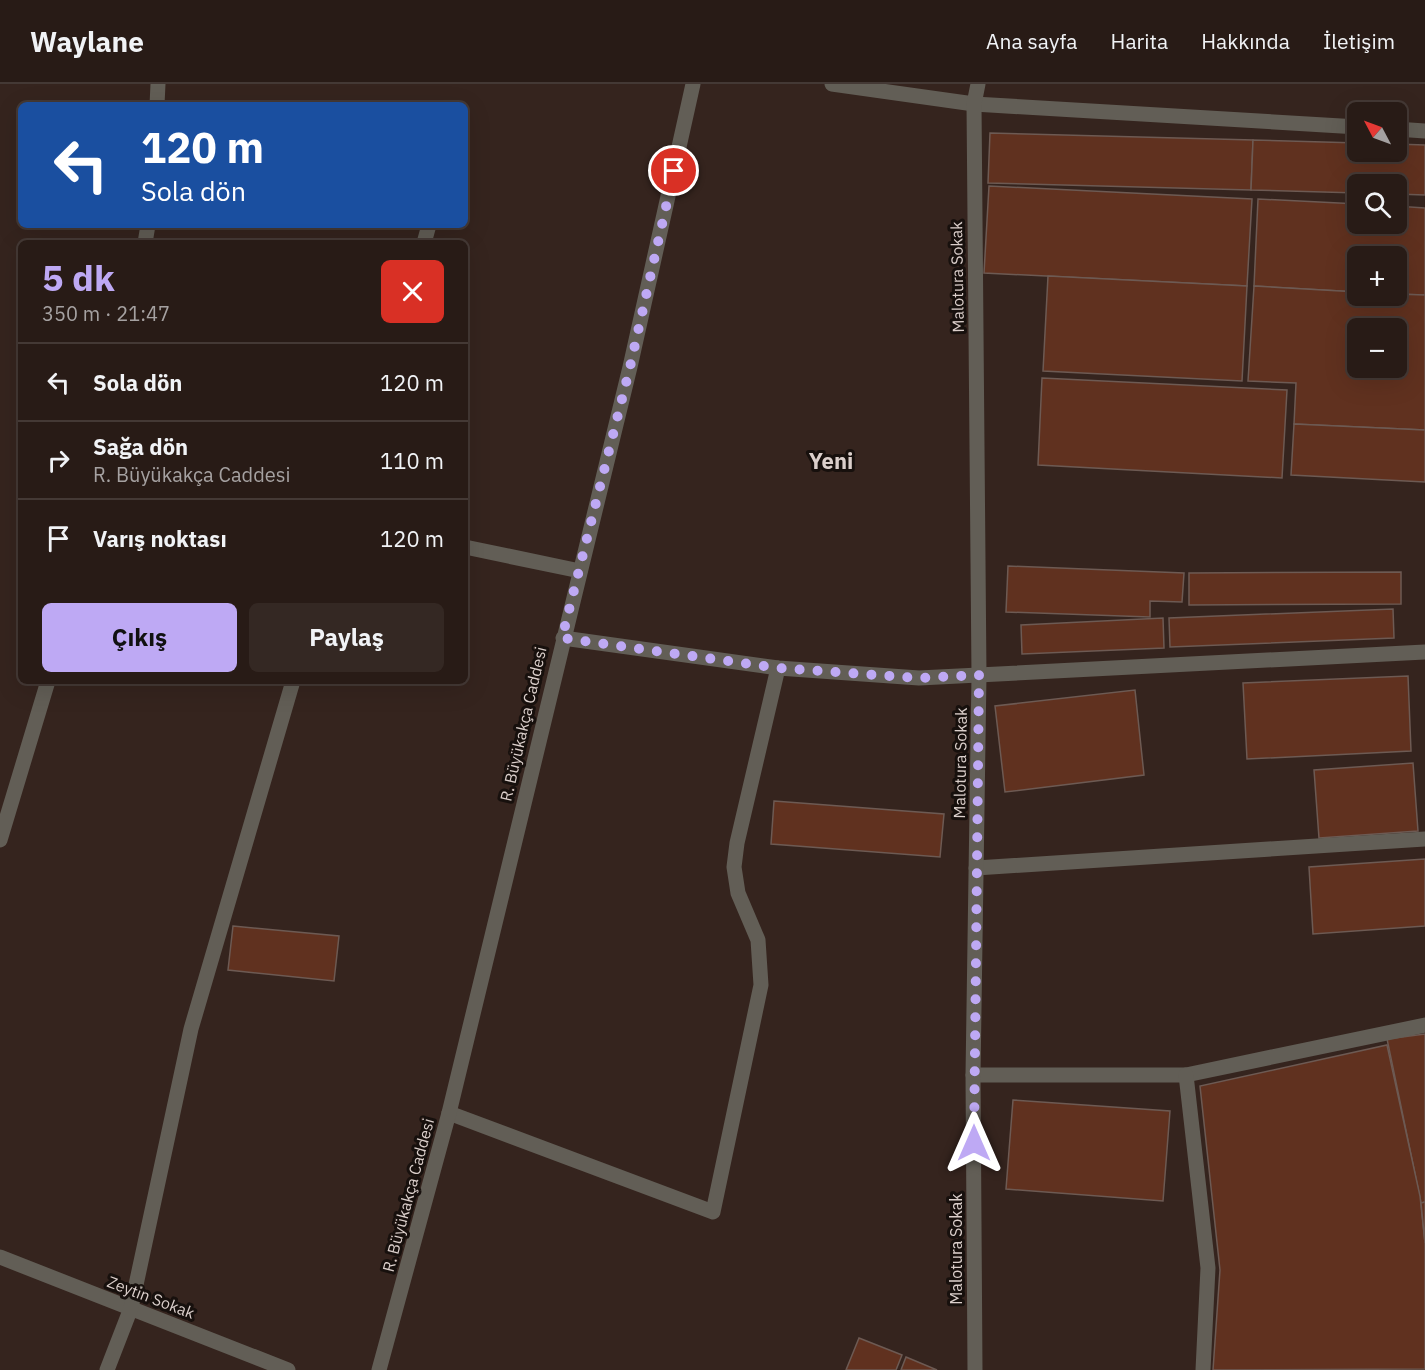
<!DOCTYPE html>
<html lang="tr">
<head>
<meta charset="utf-8">
<style>
  :root { --surface:#281b16; --page:#342823; --text:#f1f3f6; --muted:#a5a1a1; --line:#443935; --accent:#bea9f4 }
  body { margin:0; font-family:"IBM Plex Sans",sans-serif; background:var(--page); color:var(--text); height:100vh; display:flex; flex-direction:column; font-size:22px; white-space:nowrap }
  * { box-sizing:border-box; margin:0 }
  p { font-size:20px; color:var(--muted) }
  .icon { flex:none; width:33px; height:33px; fill:none; stroke:currentColor; stroke-width:2; stroke-linecap:round; stroke-linejoin:round }
  .map { position:relative; flex:1; overflow:hidden }
  .sheet { position:absolute; left:18px; top:156px; width:450px; height:444px; display:flex; flex-direction:column; background:var(--surface); border-radius:9px; box-shadow:0 6px 24px #0002,0 0 0 2px var(--line) }
  .sheet>* { flex:none }
  .guide { position:absolute; left:18px; top:18px; width:450px; height:126px; border-radius:9px; box-shadow:0 6px 24px #0002,0 0 0 2px var(--line); background:#1a4fa0; color:#fff; overflow:hidden }
  .needle { width:39px; rotate:311deg }
  .fabs { position:absolute; left:1347px; top:18px; display:grid; gap:12px }
  .fabs a { display:grid; place-items:center; width:60px; height:60px; border-radius:9px; background:var(--surface); box-shadow:0 6px 24px #0002,0 0 0 2px var(--line); font-size:30px }
  .pin { position:absolute; display:grid; place-items:center; width:51px; height:51px; color:#fff; margin:-26px; border:3px solid #fff; border-radius:50%; box-shadow:0 2px 6px #0007 }
  .me { position:absolute; width:66px; margin:-33px; rotate:0deg; stroke-linejoin:round; filter:drop-shadow(0 0 4px #0008) }
  .turn { display:flex; align-items:center; gap:21px; height:126px; padding:0 24px; font-size:27px }
  .turn .icon { width:78px; height:78px; stroke-width:2.5 }
  .turn b { display:block; font-size:42px; line-height:51px }
  .round { display:grid; place-items:center; flex:none; width:63px; height:63px; border-radius:9px; background:var(--page) }
  .summary { display:flex; align-items:center; justify-content:space-between; height:102px; padding:0 24px }
  h1 { font-size:36px; font-weight:700; line-height:45px; color:var(--accent) }
  .cta { display:flex; gap:12px; margin-top:auto; padding:12px 24px }
  .cta a { flex:1; height:69px; border-radius:9px; background:var(--accent); color:#111; font-size:24px; font-weight:700; line-height:69px; text-align:center }
  .cta a+a { background:var(--page); color:var(--text) }
  ul { padding:0; list-style:none }
  li { display:flex; align-items:center; gap:18px; height:78px; padding:0 24px; border-top:2px solid var(--line) }
  li div { flex:1 }
  li b { display:block; font-size:22px }
  li em { font-style:normal }
  header { display:flex; align-items:center; gap:36px; box-sizing:border-box; height:84px; padding:0 30px; background:var(--surface); border-bottom:2px solid var(--line) }
  header strong { font-size:28px }
  nav { display:flex; gap:33px; margin-inline-start:auto; font-size:21px }
  .map>svg:first-child { display:block }
  .building { fill:#60311f; stroke:#6d5a53; stroke-width:1.5; fill-rule:evenodd }
  .lines { fill:none; stroke-linecap:round; stroke-linejoin:round }
  .minor { stroke:#625e56; stroke-width:15 }
  .route { stroke:#bea9f4; stroke-width:10; stroke-dasharray:0 18 }
  .labels { text-anchor:middle; stroke-width:6; stroke-linejoin:round; paint-order:stroke }
  .street-label { font-size:16px; fill:#dbcfcb; stroke:#17100d }
  .district-label { font-size:22px; font-weight:bold; fill:#dbcfcb; stroke:#17100d }
</style>
</head>
<body>
<header>
<strong>Waylane</strong>
<nav><a>Ana sayfa</a><a>Harita</a><a>Hakkında</a><a>İletişim</a></nav>
</header>
<div class="map">
<svg width="1425" height="1286" viewBox="0 0 1425 1286">
  <rect width="100%" height="100%" fill="#35241e"/>
  <g class="building">
    <path d="M990,49l263,7 -2,50 -263,-7z"/>
    <path d="M1253,56l105,3v9h38v-8l29,1v50l-29,-1v-10h-38v9l-107,-3z"/>
    <path d="M989,102l263,13 -5,87 -263,-13z"/>
    <path d="M1258,115l100,5v20h38v-18l29,2v87l-29,-1v-38h-38v36l-104,-6z"/>
    <path d="M1048,192l199,10 -5,95 -199,-10z"/>
    <path d="M1254,202l104,6v4h38v-2l29,1v135l-131,-6 2,-41 -48,-2zM1358,244h38v40h-38z"/>
    <path d="M1042,294l245,12 -5,88 -244,-13z"/>
    <path d="M1294,340l131,6v52l-134,-7z"/>
    <path d="M1008,482l176,7 -2,29 -32,-1v16l-144,-5z"/>
    <path d="M1401,488v32l-212,1v-32z"/>
    <path d="M1393,525l1,29 -224,9 -1,-29z"/>
    <path d="M1163,534l1,30 -142,6 -1,-29z"/>
    <path d="M1408,592l3,75 -164,8 -4,-76z"/>
    <path d="M1135,606l9,85 -139,17 -10,-86z"/>
    <path d="M1413,679l5,68 -99,7 -5,-68z"/>
    <path d="M774,717l170,13 -4,43 -169,-13z"/>
    <path d="M1425,775v67l-112,8 -4,-67z"/>
    <path d="M233,842l106,10 -5,45 -106,-11z"/>
    <path d="M1425,950v168l-4,1 -34,-164z"/>
    <path d="M1387,961l33,151 5,47v126l-212,1 7,-100 -20,-184z"/>
    <path d="M1013,1016l157,11 -7,90 -157,-12z"/>
    <path d="M1425,1118v41l-4,-40z"/>
    <path d="M859,1254l43,17 -6,15h-50z"/>
    <path d="M906,1273l31,13h-36z"/>
  </g>
  <g class="lines">
    <g class="minor">
      <path d="M832,0l142,20 384,23"/>
      <path d="M157,21l1,-21"/>
      <path d="M1396,45l29,2"/>
      <path d="M145,159l3,-18"/>
      <path d="M424,159l5,-18"/>
      <path d="M465,463l115,24"/>
      <path d="M563,554l215,30 141,10 506,-26"/>
      <path d="M0,756l48,-159"/>
      <path d="M976,784l449,-29"/>
      <path d="M973,991h213l239,-50"/>
      <path d="M1186,991l22,193 -5,102"/>
      <path d="M449,1029l264,99 48,-227 -3,-45 -20,-47 -4,-26 3,-24 41,-175"/>
      <path d="M0,1173l288,113"/>
      <path d="M107,1286l24,-62 60,-279 102,-348"/>
      <path d="M379,1286l70,-257 181,-746 63,-283"/>
      <path d="M975,1286l-2,-295 6,-400 -5,-571 4,-20"/>
    </g>
  </g>
  <g class="lines">
    <path class="route" d="M674,87l-44,196 -68,271 216,30 141,10 60,-3 -5,468"/>
  </g>
  <g class="labels">
    <g class="street-label">
      <text transform="translate(957 193) rotate(-91)" y="6">Malotura Sokak</text>
      <text transform="translate(523 640) rotate(-77)" y="6">R. Büyükakça Caddesi</text>
      <text transform="translate(960 679) rotate(-89)" y="6">Malotura Sokak</text>
      <text transform="translate(408 1111) rotate(-75)" y="6">R. Büyükakça Caddesi</text>
      <text transform="translate(956 1165) rotate(-90)" y="6">Malotura Sokak</text>
      <text transform="translate(151 1213) rotate(21)" y="6">Zeytin Sokak</text>
    </g>
    <g class="district-label">
      <text x="831" y="385">Yeni</text>
    </g>
  </g>
</svg>
<div class="fabs">
<a><svg class="needle" viewBox="-14 -14 28 28"><path d="M0-13l5 13h-10z" fill="#e53935"/><path d="M0 13l5-13h-10z" fill="#a5a1a1"/></svg></a>
<a><svg class="icon" aria-label="search" viewBox="0 0 24 24"><circle cx="10" cy="10" r="6"/><path d="M15 15l6 6"/></svg></a>
<a>+</a>
<a>−</a>
</div>
<div class="pin" style="left:674px;top:87px;background:#d93025"><svg class="icon" aria-label="arrive" viewBox="0 0 24 24"><path d="M6 21V4h12l-3 4 3 4H6"/></svg></div>
<svg class="me" style="left:974px;top:1059px" viewBox="-20 -20 40 40"><path d="M0-17L14 15 0 8-14 15z" fill="#bea9f4" stroke="#fff" stroke-width="4"/></svg>
<div class="guide">
<div class="turn"><svg class="icon" aria-label="left" viewBox="0 0 24 24"><path d="M17 20v-9H6M10 6l-5 5 5 5"/></svg><div><b>120 m</b>Sola dön</div></div>
</div>
<section class="sheet">
<div class="summary"><div><h1>5 dk</h1><p>350 m · 21:47</p></div><a class="round" style="background:#d93025;color:#fff"><svg class="icon" aria-label="close" viewBox="0 0 24 24"><path d="M6 6l12 12M18 6L6 18"/></svg></a></div>
<ul>
<li><svg class="icon" aria-label="left" viewBox="0 0 24 24"><path d="M17 20v-9H6M10 6l-5 5 5 5"/></svg><div><b>Sola dön</b></div><em>120 m</em></li>
<li><svg class="icon" aria-label="right" viewBox="0 0 24 24"><path d="M7 20v-9h11M14 6l5 5-5 5"/></svg><div><b>Sağa dön</b><p>R. Büyükakça Caddesi</p></div><em>110 m</em></li>
<li><svg class="icon" aria-label="arrive" viewBox="0 0 24 24"><path d="M6 21V4h12l-3 4 3 4H6"/></svg><div><b>Varış noktası</b></div><em>120 m</em></li>
</ul>
<div class="cta"><a>Çıkış</a><a>Paylaş</a></div>
</section>
</div>
</body>
</html>
